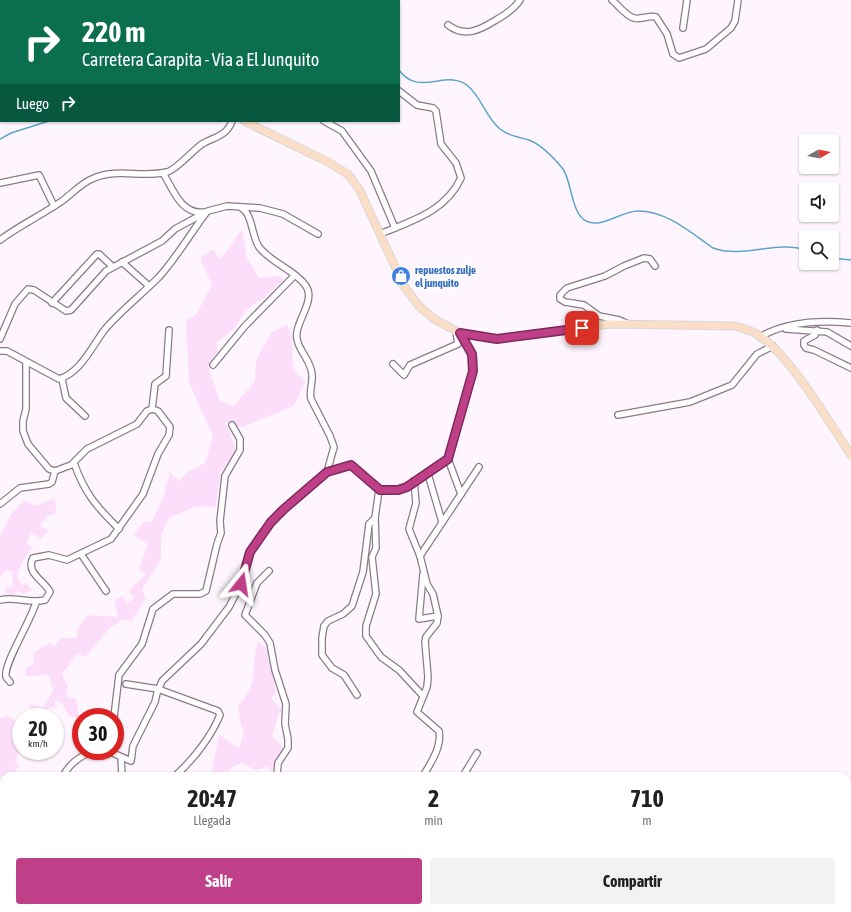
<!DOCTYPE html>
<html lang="es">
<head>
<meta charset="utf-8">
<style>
  :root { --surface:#fff; --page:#f2f2f2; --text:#202124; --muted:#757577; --accent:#c03f89 }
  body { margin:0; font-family:"Asap Condensed",sans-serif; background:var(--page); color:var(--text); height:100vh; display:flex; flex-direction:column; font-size:15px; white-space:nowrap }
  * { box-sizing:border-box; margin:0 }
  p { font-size:13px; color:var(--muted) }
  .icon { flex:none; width:22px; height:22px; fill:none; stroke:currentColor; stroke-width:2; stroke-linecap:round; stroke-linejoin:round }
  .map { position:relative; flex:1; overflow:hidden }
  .panel { position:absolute; left:0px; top:772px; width:851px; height:140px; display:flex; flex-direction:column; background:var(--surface); border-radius:12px 12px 0 0; box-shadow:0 1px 3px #0004 }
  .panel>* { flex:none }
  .banner { position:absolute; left:0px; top:0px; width:400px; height:122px; box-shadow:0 1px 3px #0004; background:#0b6e4f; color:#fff; overflow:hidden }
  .needle { width:26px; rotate:81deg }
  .fabs { position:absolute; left:799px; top:134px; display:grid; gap:8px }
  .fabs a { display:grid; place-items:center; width:40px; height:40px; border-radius:4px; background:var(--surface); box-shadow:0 1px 3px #0004; font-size:20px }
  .speed { position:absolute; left:12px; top:708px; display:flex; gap:8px; font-size:20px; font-weight:700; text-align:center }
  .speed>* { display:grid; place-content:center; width:52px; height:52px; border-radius:50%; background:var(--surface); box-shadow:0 1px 3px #0004; line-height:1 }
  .speed small { font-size:10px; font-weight:400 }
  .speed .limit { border:6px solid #d22; background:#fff; color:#111 }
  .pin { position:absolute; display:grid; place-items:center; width:34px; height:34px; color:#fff; margin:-17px; border-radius:8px; box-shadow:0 2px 6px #0006 }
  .me { position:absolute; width:44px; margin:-22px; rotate:15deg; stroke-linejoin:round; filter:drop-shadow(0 0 3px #0008) }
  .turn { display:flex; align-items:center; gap:14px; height:84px; padding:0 16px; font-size:18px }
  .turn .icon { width:52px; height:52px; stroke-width:2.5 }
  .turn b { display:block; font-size:28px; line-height:34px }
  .then { display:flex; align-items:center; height:38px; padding:0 16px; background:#0003; gap:8px; font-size:15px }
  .eta { display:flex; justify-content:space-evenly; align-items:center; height:68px; text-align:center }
  .eta b { font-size:24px; font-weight:700; line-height:28px }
  .cta { display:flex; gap:8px; margin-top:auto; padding:8px 16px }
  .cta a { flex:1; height:46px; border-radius:4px; background:var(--accent); color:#fff; font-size:16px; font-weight:700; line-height:46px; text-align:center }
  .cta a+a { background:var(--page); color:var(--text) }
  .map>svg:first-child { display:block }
  .green { fill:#fcddfa }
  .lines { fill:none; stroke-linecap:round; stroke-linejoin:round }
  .stream { stroke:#5da6c9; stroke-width:1.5 }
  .minor-casing { stroke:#897b89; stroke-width:8 }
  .major-casing { stroke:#d9d9d9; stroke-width:9 }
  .minor { stroke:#fff; stroke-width:5.5 }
  .major { stroke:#fbdec8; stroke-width:7 }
  .route-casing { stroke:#7d2959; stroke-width:10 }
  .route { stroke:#c03f89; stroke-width:7 }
  .labels { text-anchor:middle; stroke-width:4; stroke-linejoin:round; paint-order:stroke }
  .shop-label { font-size:11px; font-weight:bold; fill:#366cbe; stroke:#fff; text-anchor:start }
</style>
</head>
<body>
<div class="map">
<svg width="851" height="912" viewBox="0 0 851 912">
  <rect width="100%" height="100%" fill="#fef5fe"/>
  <g class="green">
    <path d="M242,230l5,28 12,20 21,-2 4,3 -20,19 -18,12 -11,18 -19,15 2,7 -10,16 12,35 14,5 21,-25 1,-20 15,-28 16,-9 5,14 1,31 12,13 -11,24 -52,21 -17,-5 11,28 -15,23 -6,34 -19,-1 -27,12 -8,17v24l-19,30 4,9 -14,22h-10l-13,9 -24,28 -8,-3 -15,20 6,13 -2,9 10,3 3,19 -10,-2 -6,-11 -8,-6v9l-6,-1 -5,9 1,1h-19l7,-3 -5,-10 15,3 10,-16 -4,-16 -22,1 -2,-7 9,-5 -1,-11 16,-10 5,3 7,-8h16v-8l10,-15 31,2 -4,-16 8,-5 5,7 7,-5 -5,-8 17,-16 -7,-5 9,-25 -14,-9 10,-14 8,1 11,-24 7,-26 9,9 10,-10 16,-8 8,-27 -24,-53 -3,-62 11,-8 15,-28 -12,-27 13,-9 6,10c10,-8 15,-20 23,-29z"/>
    <path d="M55,498l1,15 -9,3 -7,10 9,4 -8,9 -10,-6 -5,9 6,5 -12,19 -3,12 6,8 3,-3 6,7 -8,4 -6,-3 -6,4 -6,-1 -1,-6 8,-1 -1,-16 -6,-1 -6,7v-41l11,-21 13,-15 12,6z"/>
    <path d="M258,641l11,9 7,43 -5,6 12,11 -4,3 -7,23 11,12 -11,24 -5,-6 -11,4 -15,-7 -9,4 -6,9h-15l8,-41 20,13 5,-15 -4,-12 -2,-15c22,-22 12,-39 20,-65z"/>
    <path d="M7,716l10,6 4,-3v24l-6,21 5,1 -6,8 -14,4v-59z"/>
    <path d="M152,908h46l2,4h-50z"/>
    <path d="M312,908h8l5,4 4,-4h25l4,4h-51z"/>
  </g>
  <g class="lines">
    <g class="stream">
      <path d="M399,70c20,28 48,-2 69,16 14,12 18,32 32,43 8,7 19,8 29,11 13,5 25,18 34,29 9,13 8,44 23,52 16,8 35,-10 52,-10 29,0 52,21 75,37 30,11 63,-8 93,2"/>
      <path d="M0,139l11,-6 38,-12h19"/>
      <path d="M832,258l19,2"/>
    </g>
    <g class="minor-casing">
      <g id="minor">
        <path d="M162,0l1,1"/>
        <path d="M255,0l1,1"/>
        <path d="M390,0v1"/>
        <path d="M612,0c6,5 15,17 22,18 7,2 14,-3 22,-1l11,17 6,20 6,4 27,-9 25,-21 4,-7 3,-21"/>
        <path d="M77,1v-1"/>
        <path d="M275,1l1,-1"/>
        <path d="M326,1v-1"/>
        <path d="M448,25c17,13 32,5 48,-5 9,-5 18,-11 24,-20"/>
        <path d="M683,28l4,-28"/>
        <path d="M324,121l18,10 29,40 24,57"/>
        <path d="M163,173c10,16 18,42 41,39"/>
        <path d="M0,183l39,-8 15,31"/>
        <path d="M240,207c13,6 11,28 19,40 12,16 36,23 47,39 9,13 -7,32 -9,46 -3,15 15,28 15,43 1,8 -3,15 -1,24l19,37 4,11 -7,25"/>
        <path d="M380,234c32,-13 66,-23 81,-56l-5,-15 -15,-19 -5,-33 -3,-3 -16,-3 -18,-14"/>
        <path d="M0,240c20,-15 42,-25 62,-39 11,-8 19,-18 32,-23 24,-10 49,0 73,-6 9,-2 25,-21 35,-28 12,-7 25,-8 30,-23"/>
        <path d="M122,262l27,24"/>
        <path d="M52,303l45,-49h2l14,13"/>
        <path d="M626,323l-7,-3 -20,-4 -15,-11 -19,-3 -5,-3v-4l7,-7 38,-12 19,-10 20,-8 6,1 5,7"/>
        <path d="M786,329l41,3 24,14"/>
        <path d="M817,330l-2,5 -11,6v4l2,3 8,2 37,18"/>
        <path d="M760,337c27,-16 61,-17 91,-14"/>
        <path d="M0,339l15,-35 13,-15 6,1 32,21 5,-1 35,-39 56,-30 13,-12 33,-18 19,-5 33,2 23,6 35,20"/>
        <path d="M0,351h7l52,28c22,-6 34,-35 47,-51 16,-18 36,-34 53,-51 18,-20 31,-43 47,-64"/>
        <path d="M393,364l11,11 6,-10 48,-21 -2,-13"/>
        <path d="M213,365l32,-39 49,-50"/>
        <path d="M62,379l4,19 19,18"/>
        <path d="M152,409l3,-25 11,-8 3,-46"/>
        <path d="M618,415l72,-13 42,-17 25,-31 16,-8"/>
        <path d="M448,459l13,35"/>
        <path d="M74,463c11,31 22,43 45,66"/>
        <path d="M428,474l14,48"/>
        <path d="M414,481l2,22 -7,26 11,27 7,28 6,10 5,22 -1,7 -11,14 -1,5 3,35 -1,10 -10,25 22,19c3,15 -8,32 -16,45"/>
        <path d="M379,490l-4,28 1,30 -4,9 4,37 -10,32v10l15,21 18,13 24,26"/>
        <path d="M0,504l20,-16 29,-4 3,-2 3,-11"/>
        <path d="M81,554l25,37"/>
        <path d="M420,556l59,-89"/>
        <path d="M269,571l-12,12 -12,32 20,20 5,8 5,27 11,34 -1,20 3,15v9l-10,15 -1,13"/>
        <path d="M423,574l-4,45 19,-3"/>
        <path d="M0,600c15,-4 29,4 45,0l5,-8c-5,-11 -25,-19 -17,-34l16,-3 18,5 44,-21 32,-45 15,-40 11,-19 1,-8 -12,-16 -6,-2 -5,2 -10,13 -50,25 -16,16 -16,6 -6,-2 -21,-25 -5,-13v-10l3,-12v-47"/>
        <path d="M10,682c-1,-2 -3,-3 -4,-5 -3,-13 26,-58 30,-75"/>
        <path d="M126,684l32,5 60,22 2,4c-9,22 -27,45 -45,61"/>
        <path d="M357,695l-13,-20 -12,-7 -10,-13v-17l2,-12 4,-5 15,-7 9,-8 11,-34 6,-48 6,-6"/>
        <path d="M114,717l5,-42 23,-31 11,-35 20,-15h27l6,-3 11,-47 4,-11 -1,-12 5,-45 15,-26v-11l-8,-14"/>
        <path d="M108,751l23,10 2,-15 22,-44 2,-9 5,-12 39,-37 28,-37 12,-23 9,-32 13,-20 21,-23 43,-37 24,-7 28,25h19l9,-3 41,-28 25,-88 -1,-17 -12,-21"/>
        <path d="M121,757l1,19"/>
        <path d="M63,776c7,-13 18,-21 32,-25"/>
        <path d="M463,776l14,-23"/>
        <path d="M0,800l4,-5"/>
        <path d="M0,804l4,19"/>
        <path d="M0,862l4,6"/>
        <path d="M207,908l5,4"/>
        <path d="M297,908l1,4"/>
        <path d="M381,908l1,4"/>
        <path d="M7,912l2,-4"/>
        <path d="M118,912l8,-4"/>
      </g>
    </g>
    <g class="major-casing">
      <g id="major">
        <path d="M210,0v1"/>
        <path d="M244,121l84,41 21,13 11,16 44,95 14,19 16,14 26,14 37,6 114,-15 124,2c6,2 14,4 20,7 34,19 73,88 96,122"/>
      </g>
    </g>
    <use href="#minor" class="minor"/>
    <use href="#major" class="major"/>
  </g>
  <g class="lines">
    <g class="route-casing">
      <path id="route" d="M241,584l9,-32 21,-30 13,-13 43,-37 24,-7 29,25h18l9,-3 41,-28 25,-88 -1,-17 -12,-21 37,6 85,-11"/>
    </g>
    <use href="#route" class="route"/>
  </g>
  <defs>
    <g id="shop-disc" transform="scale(1)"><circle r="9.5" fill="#3f7fe0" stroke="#fff"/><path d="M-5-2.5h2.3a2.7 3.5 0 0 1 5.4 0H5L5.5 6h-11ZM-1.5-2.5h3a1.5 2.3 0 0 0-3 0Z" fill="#fff"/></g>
  </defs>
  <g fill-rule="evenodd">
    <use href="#shop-disc" x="401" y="276"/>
  </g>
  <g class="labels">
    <g class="shop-label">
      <text x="415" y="274">repuestos zulje<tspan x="415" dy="13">el junquito</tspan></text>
    </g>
  </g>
</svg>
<div class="fabs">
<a><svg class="needle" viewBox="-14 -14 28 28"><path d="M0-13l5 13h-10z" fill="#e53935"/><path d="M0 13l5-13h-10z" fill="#757577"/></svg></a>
<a><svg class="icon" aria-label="sound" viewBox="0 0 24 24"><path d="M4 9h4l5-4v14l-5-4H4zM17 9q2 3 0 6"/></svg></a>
<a><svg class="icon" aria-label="search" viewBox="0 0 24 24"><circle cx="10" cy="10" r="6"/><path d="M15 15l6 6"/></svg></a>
</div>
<div class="speed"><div>20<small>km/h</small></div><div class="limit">30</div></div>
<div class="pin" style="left:582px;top:328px;background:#d93025"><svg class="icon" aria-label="arrive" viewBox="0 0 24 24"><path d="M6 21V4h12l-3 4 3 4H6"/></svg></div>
<svg class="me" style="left:241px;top:584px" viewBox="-20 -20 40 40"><path d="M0-17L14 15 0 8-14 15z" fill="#c03f89" stroke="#fff" stroke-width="4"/></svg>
<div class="banner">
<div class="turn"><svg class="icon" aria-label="right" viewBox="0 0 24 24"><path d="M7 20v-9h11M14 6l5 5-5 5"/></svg><div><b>220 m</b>Carretera Carapita - Vía a El Junquito</div></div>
<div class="then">Luego<svg class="icon" aria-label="right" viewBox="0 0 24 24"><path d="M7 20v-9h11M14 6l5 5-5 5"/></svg></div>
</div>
<section class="panel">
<div class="eta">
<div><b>20:47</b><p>Llegada</p></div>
<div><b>2</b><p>min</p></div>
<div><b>710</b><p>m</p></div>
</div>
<div class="cta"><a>Salir</a><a>Compartir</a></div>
</section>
</div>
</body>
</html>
